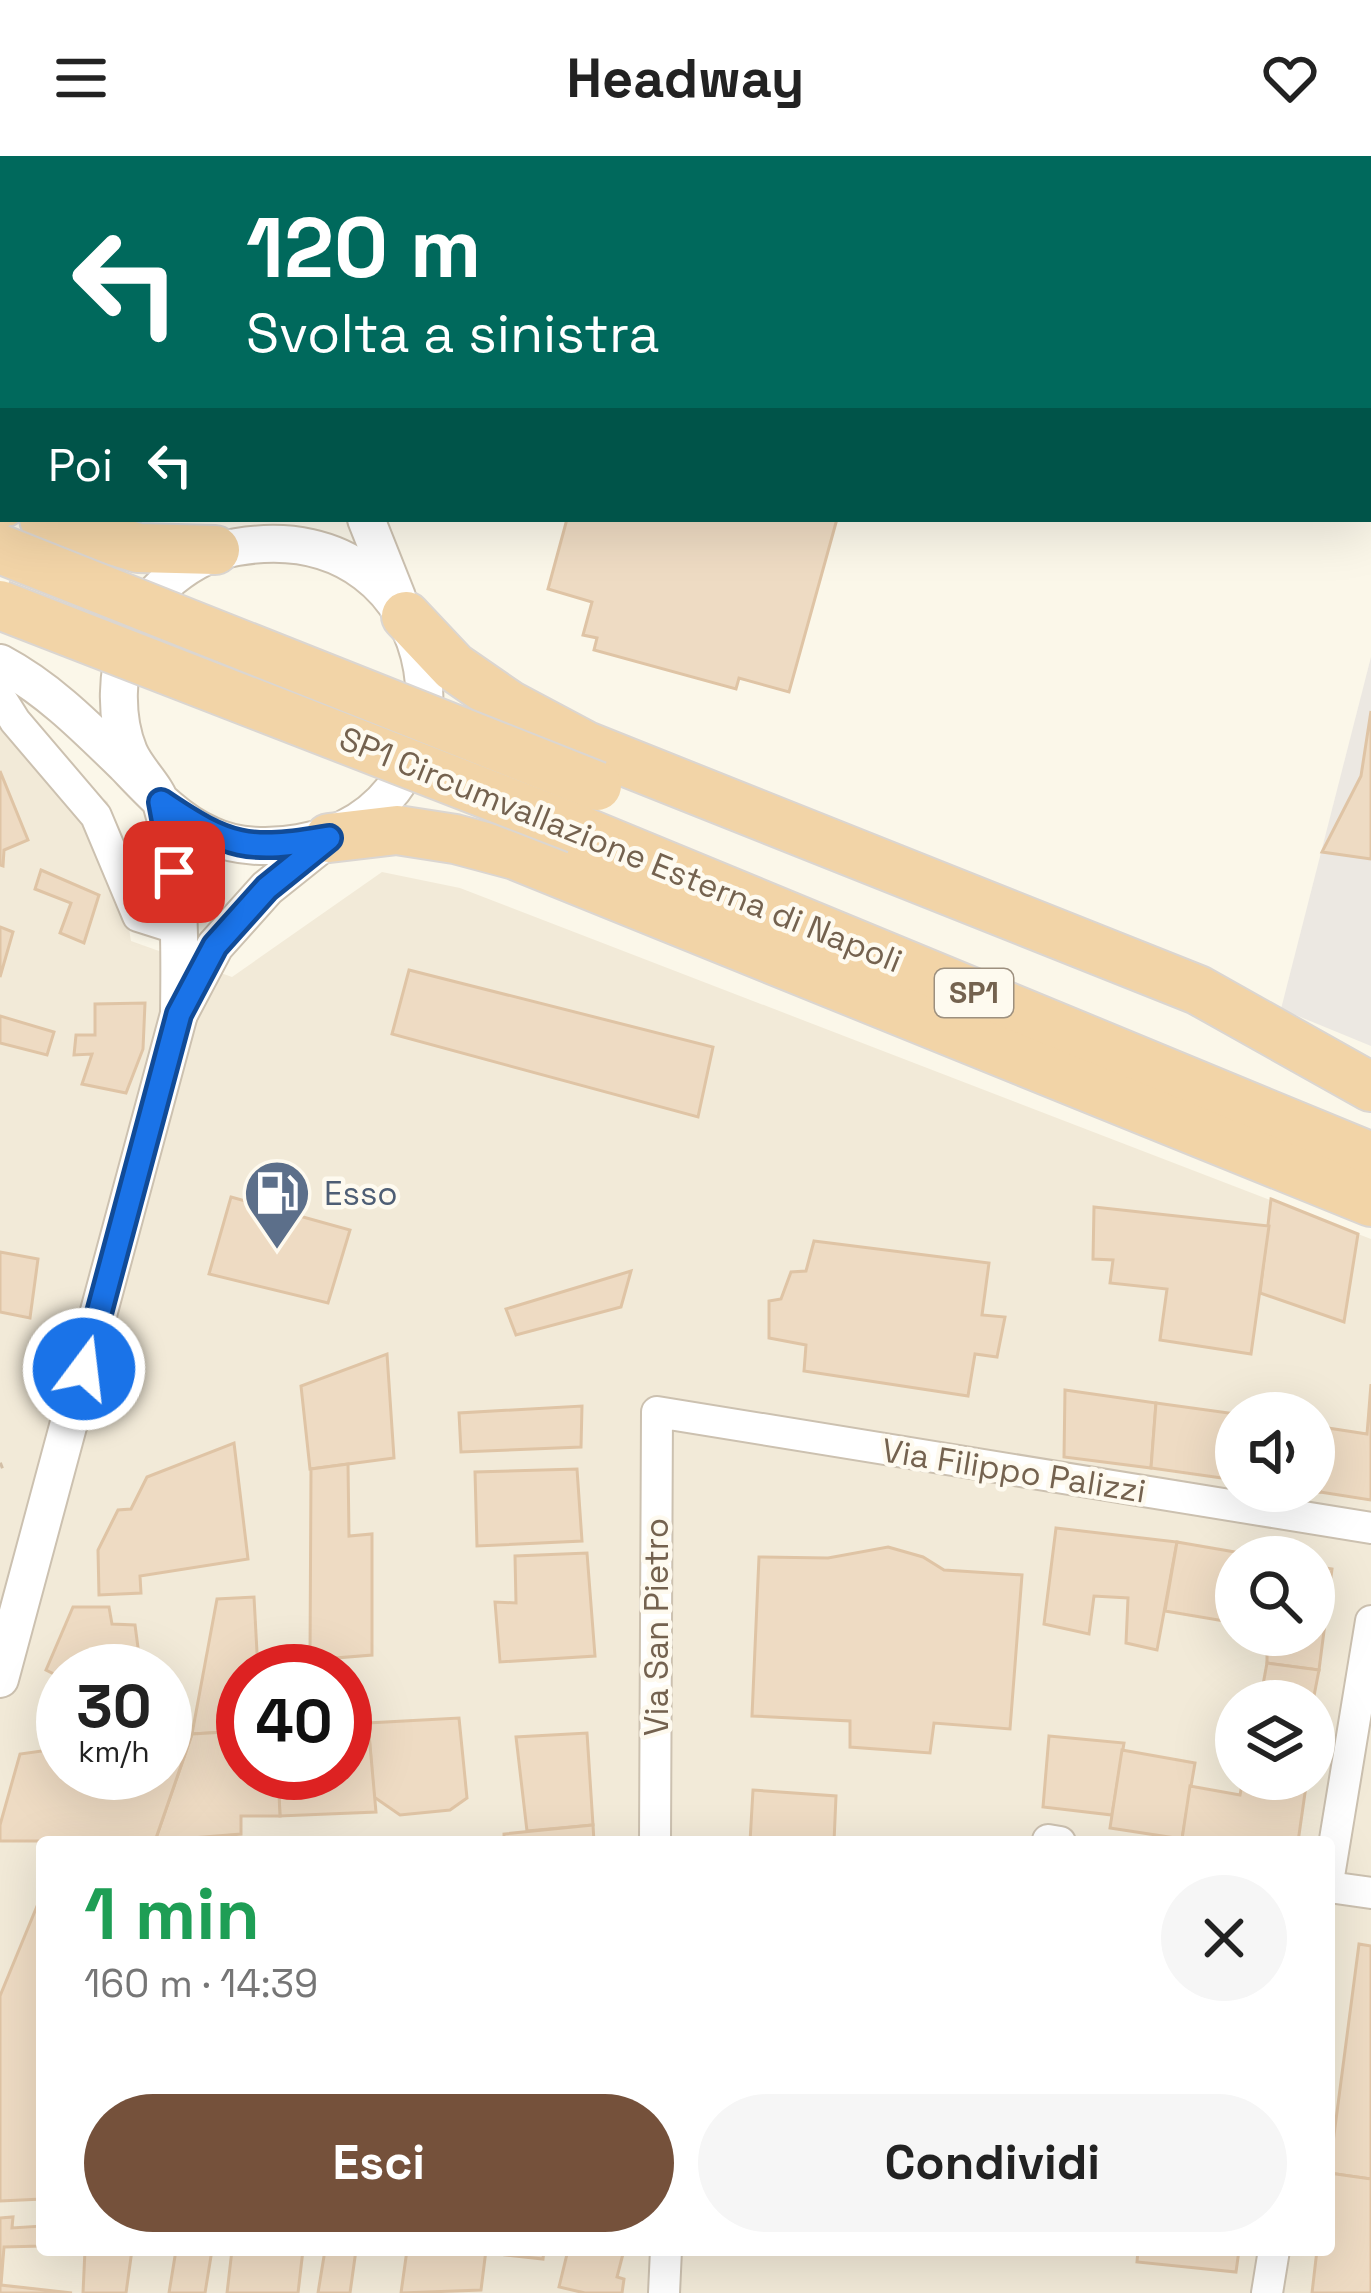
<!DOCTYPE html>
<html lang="it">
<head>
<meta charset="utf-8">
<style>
  :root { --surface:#fff; --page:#f6f6f6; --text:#222; --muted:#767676; --accent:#75513b }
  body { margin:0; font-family:"Space Grotesk",sans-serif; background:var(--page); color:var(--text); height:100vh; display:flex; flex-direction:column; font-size:45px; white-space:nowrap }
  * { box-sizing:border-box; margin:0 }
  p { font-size:39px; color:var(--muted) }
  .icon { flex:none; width:66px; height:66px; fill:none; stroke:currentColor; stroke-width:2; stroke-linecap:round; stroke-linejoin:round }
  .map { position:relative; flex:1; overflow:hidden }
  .side { position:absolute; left:36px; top:1680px; width:1299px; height:420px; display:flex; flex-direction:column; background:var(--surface); border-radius:12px; box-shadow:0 12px 48px #0002 }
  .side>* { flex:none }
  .guide { position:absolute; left:0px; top:0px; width:1371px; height:366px; box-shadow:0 12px 48px #0002; background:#00695c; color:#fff; overflow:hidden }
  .controls { position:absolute; left:1215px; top:1236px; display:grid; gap:24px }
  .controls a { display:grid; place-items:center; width:120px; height:120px; border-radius:50%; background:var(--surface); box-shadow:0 12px 48px #0002; font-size:60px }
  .speed { position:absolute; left:36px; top:1488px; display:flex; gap:24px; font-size:60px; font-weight:700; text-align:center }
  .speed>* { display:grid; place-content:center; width:156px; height:156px; border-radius:50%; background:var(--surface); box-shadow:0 12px 48px #0002; line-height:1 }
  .speed small { font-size:30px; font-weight:400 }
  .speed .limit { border:18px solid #d22; background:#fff; color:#111 }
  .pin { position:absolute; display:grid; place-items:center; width:102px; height:102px; color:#fff; margin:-51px; border-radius:24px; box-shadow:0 6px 18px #0006 }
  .me { position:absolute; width:132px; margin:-66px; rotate:15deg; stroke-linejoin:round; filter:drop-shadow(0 0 9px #0008) }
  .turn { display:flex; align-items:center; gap:42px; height:252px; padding:0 48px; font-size:54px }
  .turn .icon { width:156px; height:156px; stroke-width:2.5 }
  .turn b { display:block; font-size:84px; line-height:102px }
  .then { display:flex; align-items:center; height:114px; padding:0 48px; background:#0003; gap:24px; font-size:45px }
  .round { display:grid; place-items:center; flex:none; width:126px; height:126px; border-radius:63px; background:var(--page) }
  .headline { display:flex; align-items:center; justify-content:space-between; height:204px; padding:0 48px }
  h1 { font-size:72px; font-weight:600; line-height:90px; color:#1e9e55 }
  .action { display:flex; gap:24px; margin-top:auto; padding:24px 48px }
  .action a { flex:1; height:138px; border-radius:72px; background:var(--accent); color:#fff; font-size:48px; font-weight:600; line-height:138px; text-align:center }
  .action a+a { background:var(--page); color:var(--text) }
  header { display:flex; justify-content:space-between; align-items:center; height:156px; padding:0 48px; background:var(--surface); font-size:54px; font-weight:600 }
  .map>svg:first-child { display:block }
  .residential { fill:#f2ead8; fill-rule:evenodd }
  .industrial { fill:#ece8e2 }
  .building { fill:#eedbc3; stroke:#dfc4a5; stroke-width:3 }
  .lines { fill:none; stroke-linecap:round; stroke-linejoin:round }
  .service-casing { stroke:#ccc1b0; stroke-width:20 }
  .minor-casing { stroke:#ccc1b0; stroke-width:34 }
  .tertiary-casing { stroke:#ccc1b0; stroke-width:40 }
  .trunk-casing { stroke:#dbd6d1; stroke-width:52 }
  .path { stroke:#d3bfa6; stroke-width:6; stroke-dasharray:3 9; stroke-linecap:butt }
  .service { stroke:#fff; stroke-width:15 }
  .minor { stroke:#fff; stroke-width:30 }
  .tertiary { stroke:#fff; stroke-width:36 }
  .trunk { stroke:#f2d4a7; stroke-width:48 }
  .trunk-bridge-casing { stroke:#dbd6d1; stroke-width:52; stroke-linecap:butt }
  .trunk-bridge { stroke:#f2d4a7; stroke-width:48 }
  .route-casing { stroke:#114b97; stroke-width:30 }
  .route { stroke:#1a73e8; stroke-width:21 }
  .labels { text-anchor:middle; stroke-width:9; stroke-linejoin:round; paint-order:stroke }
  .shield { fill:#fefaef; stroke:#9d907f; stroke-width:3 }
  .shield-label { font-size:30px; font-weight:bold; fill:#74624f }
  .street-label { font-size:33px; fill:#74624f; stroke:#fefaef }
  .service-label { font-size:33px; fill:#4e5e75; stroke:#fefaef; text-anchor:start }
</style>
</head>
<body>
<header><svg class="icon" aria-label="menu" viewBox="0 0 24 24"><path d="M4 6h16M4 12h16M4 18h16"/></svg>Headway<svg class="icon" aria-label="heart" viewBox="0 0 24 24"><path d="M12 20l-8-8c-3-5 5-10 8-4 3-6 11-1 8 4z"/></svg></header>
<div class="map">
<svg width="1371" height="2137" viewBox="0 0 1371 2137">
  <rect width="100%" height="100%" fill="#fbf7e9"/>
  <path class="residential" d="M0,570l108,76 23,139 101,36 150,-105 78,16 911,351v1054h-1371zM1236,1257h78v78h-78zM1236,1401h78v78h-78zM63,1515h102v102h-102zM243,1515h102v102h-102zM1236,1545h78v78h-78zM42,1686h1287v408h-1287z"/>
  <path class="industrial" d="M1371,501v389l-90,-37z"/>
  <g class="building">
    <path d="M37,0h93l2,3h-99z"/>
    <path d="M720,0h278l-283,3z"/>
    <path d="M567,363h270l-48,173 -50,-14 -3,11 -142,-39 3,-12 -14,-3 9,-33 -44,-13z"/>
    <path d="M1371,555v148l-49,-7 39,-76z"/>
    <path d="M0,615l28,69 -24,10 -1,16 -3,-1z"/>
    <path d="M41,714l58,25 -15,48 -24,-10 11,-30 -36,-14z"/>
    <path d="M0,771l13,5 -13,45z"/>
    <path d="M409,814l304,77 -15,70 -306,-83z"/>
    <path d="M145,847l-2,46 -17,44 -44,-9 10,-30 -18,1 2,-20h19v-31z"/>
    <path d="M0,860l54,16 -7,23 -47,-12z"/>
    <path d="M231,1041l119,33 -22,73 -119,-29z"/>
    <path d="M1271,1043l87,35 -14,88 -84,-29z"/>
    <path d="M1094,1051l175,19 -18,128 -91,-14 7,-51 -57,-6 3,-23 -20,-1z"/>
    <path d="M814,1085l175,22 -7,52 23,2 -8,40 -22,-3 -7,42 -164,-25 2,-26 -37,-7v-37l12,-2 10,-27 15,-1z"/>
    <path d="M0,1096l38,7 -8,59 -30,-6z"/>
    <path d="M631,1115l-10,36 -105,28 -10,-26z"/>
    <path d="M387,1198l7,104 -84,11 -9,-83z"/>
    <path d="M1371,1228v116l-51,-8 8,-64 39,6z"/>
    <path d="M1065,1234l91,13 -5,65 -87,-11z"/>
    <path d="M1156,1247l80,11v66l-85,-12z"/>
    <path d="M582,1250l-1,41 -120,5 -2,-39z"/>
    <path d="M1314,1270l14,2 -8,64 -8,-1z"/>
    <path d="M234,1287l14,116 -108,17 1,17 -42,2 -1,-45 20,-40 13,-1 16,-32z"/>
    <path d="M348,1308l1,72 23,-2v121l-62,5 1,-191z"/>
    <path d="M577,1313l5,72 -105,5 -2,-74z"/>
    <path d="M1056,1372l121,14 -20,108 -31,-7 2,-45 -34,-2 -5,38 -45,-10z"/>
    <path d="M1177,1386l87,15h-28v66l-71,-12z"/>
    <path d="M888,1391l35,10 21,13 78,5 -12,154 -76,-6 -4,30 -80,-6v-26l-98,-5 7,-159 69,1z"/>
    <path d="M587,1397l8,103 -95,6 -5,-60 21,1 -1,-47z"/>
    <path d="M1314,1410l18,3 -13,101 -52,-7v-28h47z"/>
    <path d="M254,1441l4,74h-15v60l-51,3 25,-135z"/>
    <path d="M73,1451h36l3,17 23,1 6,45 -87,4 -8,-4z"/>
    <path d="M1267,1507l52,7 -6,31h-53z"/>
    <path d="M63,1543v59l-14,1 -5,-59z"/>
    <path d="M459,1562l8,80 -17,12 -50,5 -26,-18 -6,-74z"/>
    <path d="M368,1567l8,89 -96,4 -2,-43h67v-49z"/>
    <path d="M243,1575v42h35l2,43h-39v18l-86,7 37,-107z"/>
    <path d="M587,1577l6,92 -66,6 -11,-94z"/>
    <path d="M192,1578l-37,107h-155v-16l20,-71 29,-4v9l14,-1v15h102v-38z"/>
    <path d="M1049,1580l75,7 -12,72 -69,-8z"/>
    <path d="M1122,1594l73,13 -13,76 -72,-11z"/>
    <path d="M1243,1623h64l-9,63 -116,-3 8,-53 50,9z"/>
    <path d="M753,1634l83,6 -2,46h-84z"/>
    <path d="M593,1669l1,17h-90v-8z"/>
    <path d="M42,1738v305l-42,2v-205z"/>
    <path d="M1359,1788l12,2v233l-42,-6z"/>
    <path d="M1329,2017l42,6v114h-59l5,-43h12z"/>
    <path d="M13,2061l-1,11 30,-2v20l-38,1 -3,38 71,8h-72v-75z"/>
    <path d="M85,2094h47l-6,43h-43z"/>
    <path d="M176,2094h36l-7,43h-36z"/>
    <path d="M232,2094h71l-5,43h-71z"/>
    <path d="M325,2094h31l-6,43h-32z"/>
    <path d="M407,2094h79l-5,40 -80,3z"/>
    <path d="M506,2094h38l-1,9 -38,-4z"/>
    <path d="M568,2094h56l-7,27 7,2 -2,14h-37l-26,-6z"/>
    <path d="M1138,2094h101l-3,22 -99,-10z"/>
  </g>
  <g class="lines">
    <g class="service-casing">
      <path id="service" d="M1062,3l1,-3"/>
    </g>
    <g class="minor-casing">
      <g id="minor">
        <path d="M496,3l16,-3"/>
        <path d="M567,3l5,-3"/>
        <path d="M0,541l15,24 81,95 42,100 41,13"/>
        <path d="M1048,1684l12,2"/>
        <path d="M655,1686l2,-430 714,116"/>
        <path d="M1329,1720l42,-255"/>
        <path d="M1329,1731l42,6"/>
        <path d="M664,2137l2,-43"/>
        <path d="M1267,2137l7,-43"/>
      </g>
    </g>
    <g class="tertiary-casing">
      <g id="tertiary">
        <path d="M425,3v-3"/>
        <path d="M366,363l31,78"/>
        <path d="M0,507c49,26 87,65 126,103 24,25 51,55 84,69 27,13 61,13 89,8 193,-33 156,-333 -62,-296 -45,7 -92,45 -108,89 -12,35 -15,80 0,116 8,19 27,34 33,54 19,66 18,139 17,208"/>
        <path d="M0,1523l179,-665 36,-68 52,-58 60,-48"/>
      </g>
    </g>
    <g class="trunk-casing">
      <g id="trunk">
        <path d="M0,346l3,1"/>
        <path d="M44,363l94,29 77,2"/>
        <path d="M406,460l48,51 55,38 77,41 612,244 173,97"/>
        <path d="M577,673l794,328"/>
        <path d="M329,682l68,-8 58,9 60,16 856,347"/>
      </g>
    </g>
    <path class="path" d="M0,1310l11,-4"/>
    <use href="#service" class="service"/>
    <use href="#minor" class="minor"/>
    <use href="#tertiary" class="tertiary"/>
    <use href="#trunk" class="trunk"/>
    <g class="trunk-bridge-casing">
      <g id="trunk-bridge">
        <path d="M0,393l597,237"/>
        <path d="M0,449l577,224"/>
      </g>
    </g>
    <use href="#trunk-bridge" class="trunk-bridge"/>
  </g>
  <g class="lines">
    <g class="route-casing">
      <path id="route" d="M84,1213l95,-355 36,-68 52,-58 62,-50c-82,14 -100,10 -168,-36l13,70"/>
    </g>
    <use href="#route" class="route"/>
  </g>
  <defs>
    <g id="fuel-pin" transform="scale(3.45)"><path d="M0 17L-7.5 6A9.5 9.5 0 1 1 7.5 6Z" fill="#5c6f8a" stroke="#fefaef"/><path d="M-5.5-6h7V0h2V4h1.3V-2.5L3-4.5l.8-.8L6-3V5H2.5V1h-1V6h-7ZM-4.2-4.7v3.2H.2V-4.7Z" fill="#fff"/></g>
  </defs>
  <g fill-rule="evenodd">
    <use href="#fuel-pin" x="277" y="1037"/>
  </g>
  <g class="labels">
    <rect class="shield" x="935" y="813" width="78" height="48" rx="9"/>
    <g class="shield-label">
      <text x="974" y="847">SP1</text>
    </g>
    <g class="street-label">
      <text transform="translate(621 693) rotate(22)" y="12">SP1 Circumvallazione Esterna di Napoli</text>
      <text transform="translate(1014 1314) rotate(9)" y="12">Via Filippo Palizzi</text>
      <text transform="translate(656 1471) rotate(-90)" y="12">Via San Pietro</text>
    </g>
    <g class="service-label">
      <text x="324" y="1049">Esso</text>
    </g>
  </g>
</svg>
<div class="controls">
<a><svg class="icon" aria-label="sound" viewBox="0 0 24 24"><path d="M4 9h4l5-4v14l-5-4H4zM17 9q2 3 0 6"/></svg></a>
<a><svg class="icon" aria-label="search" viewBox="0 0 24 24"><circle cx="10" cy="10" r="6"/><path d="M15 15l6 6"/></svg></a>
<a><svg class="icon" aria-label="layers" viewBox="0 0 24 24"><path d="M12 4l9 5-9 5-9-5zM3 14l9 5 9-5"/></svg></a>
</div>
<div class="speed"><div>30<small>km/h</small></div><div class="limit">40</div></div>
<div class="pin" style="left:174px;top:716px;background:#d93025"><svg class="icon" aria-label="arrive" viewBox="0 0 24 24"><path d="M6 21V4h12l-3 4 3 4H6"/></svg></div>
<svg class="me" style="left:84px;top:1213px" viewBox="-20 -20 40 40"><circle r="17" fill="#1a73e8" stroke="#fff" stroke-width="3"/><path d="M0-11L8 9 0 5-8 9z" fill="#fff"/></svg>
<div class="guide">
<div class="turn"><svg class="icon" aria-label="left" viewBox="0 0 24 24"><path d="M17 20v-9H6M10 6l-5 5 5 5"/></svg><div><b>120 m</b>Svolta a sinistra</div></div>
<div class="then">Poi<svg class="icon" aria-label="left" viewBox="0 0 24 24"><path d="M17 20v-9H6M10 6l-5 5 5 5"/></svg></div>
</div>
<section class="side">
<div class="headline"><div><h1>1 min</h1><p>160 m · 14:39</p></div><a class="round"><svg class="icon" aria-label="close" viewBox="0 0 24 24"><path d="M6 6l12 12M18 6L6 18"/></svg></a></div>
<div class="action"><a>Esci</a><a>Condividi</a></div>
</section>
</div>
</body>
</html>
